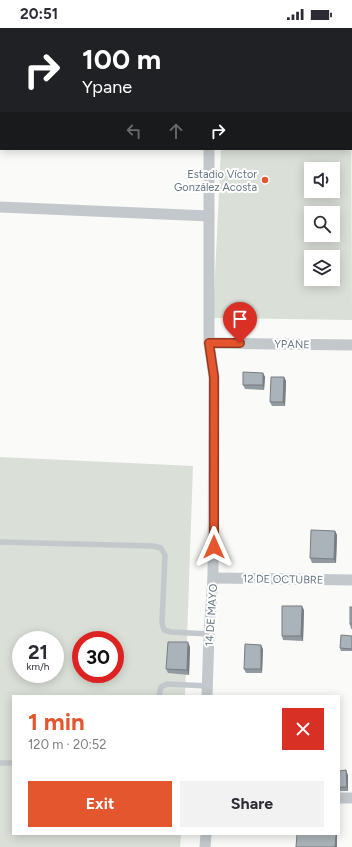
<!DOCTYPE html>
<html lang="en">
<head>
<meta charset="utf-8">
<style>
  :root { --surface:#fff; --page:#f2f2f3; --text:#2b2b33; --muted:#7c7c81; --accent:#e4572e }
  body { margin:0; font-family:Figtree,sans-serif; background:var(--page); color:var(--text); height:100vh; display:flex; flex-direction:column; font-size:15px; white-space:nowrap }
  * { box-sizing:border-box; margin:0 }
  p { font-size:13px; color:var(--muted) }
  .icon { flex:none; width:22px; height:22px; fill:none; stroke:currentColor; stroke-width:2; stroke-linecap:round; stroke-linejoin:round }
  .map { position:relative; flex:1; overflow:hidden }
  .side { position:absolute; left:12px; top:667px; width:328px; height:140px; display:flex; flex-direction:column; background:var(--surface); border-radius:0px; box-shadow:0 2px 10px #0003 }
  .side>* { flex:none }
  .banner { position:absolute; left:0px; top:0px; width:352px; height:122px; box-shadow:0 2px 10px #0003; background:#202124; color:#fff; overflow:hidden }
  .tools { position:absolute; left:304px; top:134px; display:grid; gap:8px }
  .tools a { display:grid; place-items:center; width:36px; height:36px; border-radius:0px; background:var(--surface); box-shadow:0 2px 10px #0003; font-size:20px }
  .speed { position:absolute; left:12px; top:603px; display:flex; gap:8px; font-size:20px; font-weight:700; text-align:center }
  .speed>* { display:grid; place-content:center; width:52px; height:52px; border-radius:50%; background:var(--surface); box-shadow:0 2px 10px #0003; line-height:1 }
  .speed small { font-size:10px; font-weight:400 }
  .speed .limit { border:6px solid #d22; background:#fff; color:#111 }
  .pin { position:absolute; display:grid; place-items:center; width:34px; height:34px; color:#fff; margin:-41px -17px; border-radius:50% 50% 50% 0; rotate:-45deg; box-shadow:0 0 4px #0007 }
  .pin .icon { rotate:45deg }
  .me { position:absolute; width:44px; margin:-22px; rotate:0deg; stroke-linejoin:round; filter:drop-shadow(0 0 3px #0008) }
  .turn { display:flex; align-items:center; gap:14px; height:84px; padding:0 16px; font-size:18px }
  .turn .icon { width:52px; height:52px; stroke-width:2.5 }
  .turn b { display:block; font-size:28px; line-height:34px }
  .lanes { display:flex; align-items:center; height:38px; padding:0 16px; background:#0003; justify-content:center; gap:20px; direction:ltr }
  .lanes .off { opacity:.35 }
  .round { display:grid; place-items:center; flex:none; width:42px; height:42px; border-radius:0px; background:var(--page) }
  .overview { display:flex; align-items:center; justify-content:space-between; height:68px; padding:0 16px }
  h1 { font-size:24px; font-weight:700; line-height:30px; color:var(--accent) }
  .action { display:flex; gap:8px; margin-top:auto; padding:8px 16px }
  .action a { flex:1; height:46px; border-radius:0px; background:var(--accent); color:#fff; font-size:16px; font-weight:700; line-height:46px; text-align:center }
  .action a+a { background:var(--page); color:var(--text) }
  .status { display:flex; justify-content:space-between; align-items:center; height:28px; padding:0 20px; background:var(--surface); direction:ltr }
  .status svg { height:11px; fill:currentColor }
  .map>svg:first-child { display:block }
  .green { fill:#dadfd7; fill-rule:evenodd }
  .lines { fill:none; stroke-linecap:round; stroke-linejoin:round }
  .lane { stroke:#c3c8cc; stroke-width:5.5 }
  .street { stroke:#c3c8cc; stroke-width:11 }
  .wall { fill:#929a9f }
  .shaded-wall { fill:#777d82 }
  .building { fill:#aab3b9; stroke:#777d82 }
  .route-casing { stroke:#94391e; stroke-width:10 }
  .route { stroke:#e4572e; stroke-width:7 }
  .poi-dot { fill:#e4572e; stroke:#fff; stroke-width:1.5 }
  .labels { text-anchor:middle; stroke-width:4; stroke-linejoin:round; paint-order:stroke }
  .poi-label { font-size:11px; fill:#657683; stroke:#fff; text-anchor:end }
  .street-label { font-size:11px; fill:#657683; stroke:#fff }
</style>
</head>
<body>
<div class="status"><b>20:51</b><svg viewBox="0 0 49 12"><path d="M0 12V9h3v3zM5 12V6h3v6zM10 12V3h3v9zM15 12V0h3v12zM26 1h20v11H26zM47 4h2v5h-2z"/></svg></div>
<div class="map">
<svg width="352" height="819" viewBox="0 0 352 819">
  <rect width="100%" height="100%" fill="#fafaf8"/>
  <g class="green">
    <path d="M351,28l1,264 -139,-2 8,-169h130zM311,141h22v22h-22zM311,185h22v22h-22zM311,229h22v22h-22z"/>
    <path d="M0,429l193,9 -8,230h-172v138h168l-1,13h-180zM21,612h34v34h-34zM81,612h34v34h-34z"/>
  </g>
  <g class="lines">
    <g class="lane">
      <path d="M0,514l153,4 8,2 4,7 -3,68 2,7 7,2 38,2"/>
      <path d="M159,668l2,-9 6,-3 41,2"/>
      <path d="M0,735h13"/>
    </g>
    <g class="street">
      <path d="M225,1v-1"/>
      <path d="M351,20h1"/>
      <path d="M0,46h1"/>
      <path d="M0,179l209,9"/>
      <path d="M209,315l143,2"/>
      <path d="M213,550l139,2"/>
      <path d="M207,668l2,-62 4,-56 1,-201 -5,-34v-194"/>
      <path d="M339,770h13"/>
      <path d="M205,819l1,-13"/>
    </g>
  </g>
  <g class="wall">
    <path d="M263,345l2,4 -1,13 -19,-1 -2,-4z"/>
    <path d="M284,349l2,4 -1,25h-13l-2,-4z"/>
    <path d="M335,503l2,4 -1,28h-24l-2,-5z"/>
    <path d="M352,579v22h-1l-1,-5z"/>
    <path d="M304,582l-1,31 -20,-1 -1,-4z"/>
    <path d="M352,608v15h-11l-1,-3z"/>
    <path d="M190,619l-1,28 -21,-2 -2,-4z"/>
    <path d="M263,621l-1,24h-16l-2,-4z"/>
    <path d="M339,743l9,4v16h-9z"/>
  </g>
  <g class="shaded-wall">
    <path d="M263,345l2,4 -1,13 -1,-5z"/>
    <path d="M284,349l2,4 -1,25 -2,-4z"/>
    <path d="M335,503l2,4 -1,28 -2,-4z"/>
    <path d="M302,578l2,4 -1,31 -2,-5z"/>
    <path d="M188,614l2,5 -1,28 -2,-5z"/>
    <path d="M261,617l2,4 -1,24 -1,-4z"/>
    <path d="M346,742l2,5v16l-1,-4z"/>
    <path d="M336,806h1v13h-2z"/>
  </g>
  <g class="building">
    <rect x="271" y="0" width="29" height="1"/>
    <path d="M243,344l20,1v12h-20z"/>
    <path d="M271,349h13l-1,25h-13z"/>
    <path d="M311,502l24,1 -1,28 -24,-1z"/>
    <path d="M282,578h20l-1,30h-19z"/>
    <rect x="350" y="579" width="2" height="17"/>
    <path d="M341,607l11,1v13l-12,-1z"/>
    <path d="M168,614h20l-1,28 -21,-1z"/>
    <path d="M245,616l16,1v24h-17z"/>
    <path d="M346,742l1,17h-8v-16z"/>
    <path d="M297,806h39l-1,13h-39z"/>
  </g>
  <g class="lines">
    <g class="route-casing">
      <path id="route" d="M214,519v-170l-5,-34h31"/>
    </g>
    <use href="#route" class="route"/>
  </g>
  <circle class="poi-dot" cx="265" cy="152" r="4"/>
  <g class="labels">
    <g class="poi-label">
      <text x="257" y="150">Estadio Víctor<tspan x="257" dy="13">González Acosta</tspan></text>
    </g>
    <g class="street-label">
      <text transform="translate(292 316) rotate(1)" y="4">YPANE</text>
      <text transform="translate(283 551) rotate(1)" y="4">12 DE OCTUBRE</text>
      <text transform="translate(211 587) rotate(-86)" y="4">14 DE MAYO</text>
    </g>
  </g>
</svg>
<div class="tools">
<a><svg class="icon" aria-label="sound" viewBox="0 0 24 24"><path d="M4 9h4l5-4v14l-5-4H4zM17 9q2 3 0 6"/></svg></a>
<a><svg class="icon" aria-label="search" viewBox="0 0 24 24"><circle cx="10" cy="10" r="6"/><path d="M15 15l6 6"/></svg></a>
<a><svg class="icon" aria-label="layers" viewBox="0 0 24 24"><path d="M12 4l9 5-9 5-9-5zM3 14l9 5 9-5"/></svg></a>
</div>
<div class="speed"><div>21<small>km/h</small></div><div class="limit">30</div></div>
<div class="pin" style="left:240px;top:315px;background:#d93025"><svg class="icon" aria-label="arrive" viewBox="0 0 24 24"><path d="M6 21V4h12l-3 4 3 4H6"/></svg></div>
<svg class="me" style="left:214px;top:519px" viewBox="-20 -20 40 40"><path d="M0-17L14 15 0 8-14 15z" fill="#e4572e" stroke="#fff" stroke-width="4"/></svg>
<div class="banner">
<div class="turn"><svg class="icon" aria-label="right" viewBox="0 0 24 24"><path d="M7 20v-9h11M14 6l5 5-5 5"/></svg><div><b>100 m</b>Ypane</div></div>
<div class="lanes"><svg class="icon off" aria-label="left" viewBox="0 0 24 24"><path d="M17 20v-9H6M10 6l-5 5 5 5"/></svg><svg class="icon off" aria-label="ahead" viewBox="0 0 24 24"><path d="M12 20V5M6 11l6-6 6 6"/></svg><svg class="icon" aria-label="right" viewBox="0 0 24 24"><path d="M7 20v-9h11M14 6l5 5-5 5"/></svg></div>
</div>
<section class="side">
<div class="overview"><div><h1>1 min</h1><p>120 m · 20:52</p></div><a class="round" style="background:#d93025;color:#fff"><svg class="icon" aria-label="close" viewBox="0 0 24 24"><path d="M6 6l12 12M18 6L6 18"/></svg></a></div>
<div class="action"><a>Exit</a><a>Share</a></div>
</section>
</div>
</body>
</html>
